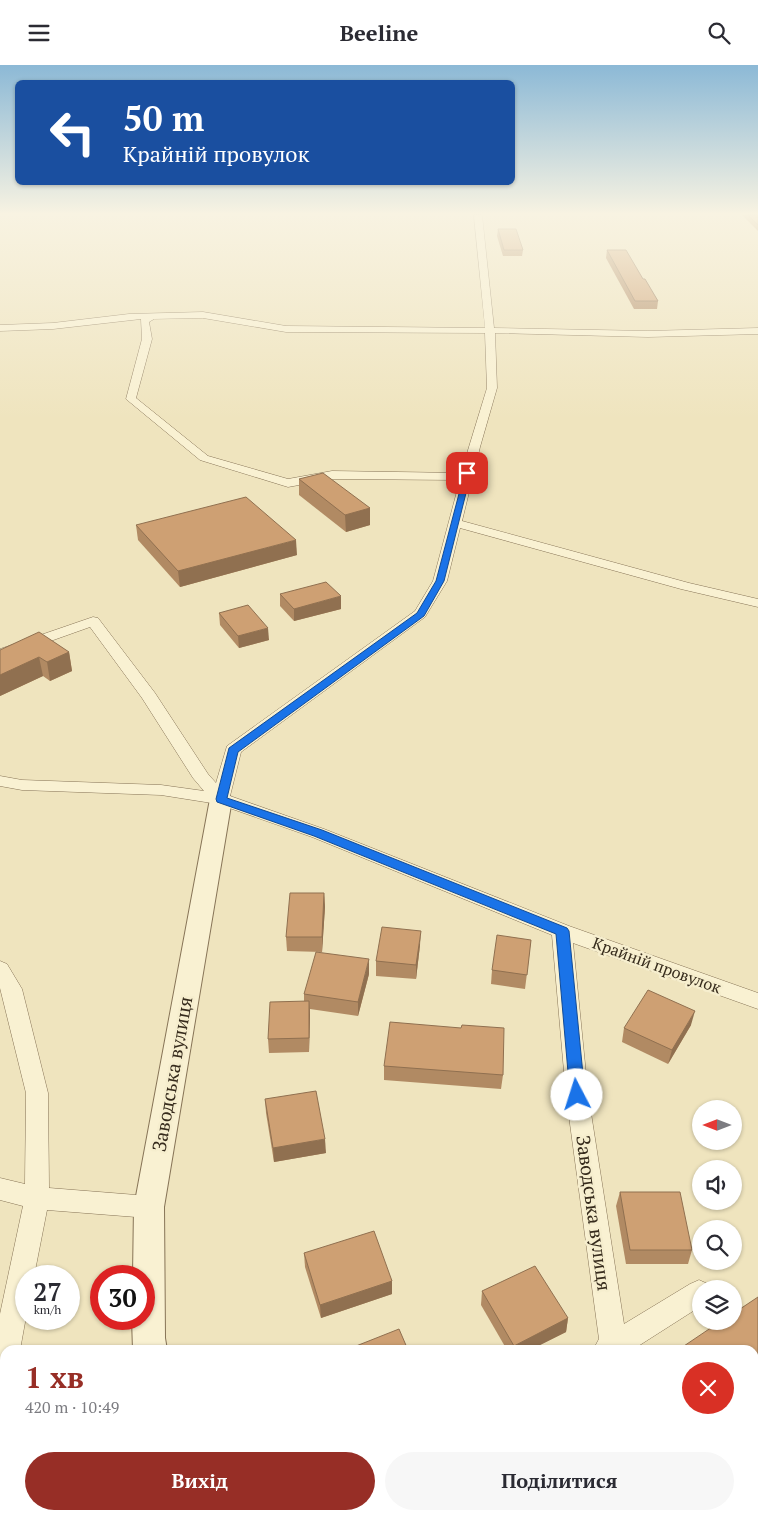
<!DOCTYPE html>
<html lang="uk">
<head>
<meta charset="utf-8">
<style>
  :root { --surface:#fff; --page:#f7f7f7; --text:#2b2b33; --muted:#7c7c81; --accent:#972e26 }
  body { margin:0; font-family:"PT Serif",serif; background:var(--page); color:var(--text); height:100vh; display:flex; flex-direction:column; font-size:19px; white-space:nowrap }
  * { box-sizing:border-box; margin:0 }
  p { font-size:16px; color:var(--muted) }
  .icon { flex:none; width:28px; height:28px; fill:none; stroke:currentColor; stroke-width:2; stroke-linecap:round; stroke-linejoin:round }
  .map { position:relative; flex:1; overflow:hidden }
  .panel { position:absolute; left:0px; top:1280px; width:759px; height:175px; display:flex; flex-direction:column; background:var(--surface); border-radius:15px 15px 0 0; box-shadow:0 1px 4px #0004 }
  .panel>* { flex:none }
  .guide { position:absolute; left:15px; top:15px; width:500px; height:105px; border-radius:8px; box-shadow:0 1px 4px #0004; background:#1a4fa0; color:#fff; overflow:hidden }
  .needle { width:32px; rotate:270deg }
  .controls { position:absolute; left:692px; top:1035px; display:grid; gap:10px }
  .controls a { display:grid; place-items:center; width:50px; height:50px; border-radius:50%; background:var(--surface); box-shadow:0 1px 4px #0004; font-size:25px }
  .speed { position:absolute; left:15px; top:1200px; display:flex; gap:10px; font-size:25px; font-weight:700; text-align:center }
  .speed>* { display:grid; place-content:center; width:65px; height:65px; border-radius:50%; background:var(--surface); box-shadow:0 1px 4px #0004; line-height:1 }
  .speed small { font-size:12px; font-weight:400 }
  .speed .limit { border:8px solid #d22; background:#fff; color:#111 }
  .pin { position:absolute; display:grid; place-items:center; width:42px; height:42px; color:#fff; margin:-21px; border-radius:10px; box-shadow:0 2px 8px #0006 }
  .me { position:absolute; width:55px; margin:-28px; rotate:355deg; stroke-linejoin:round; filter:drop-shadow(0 0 4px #0008) }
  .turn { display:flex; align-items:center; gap:18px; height:105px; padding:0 25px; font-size:22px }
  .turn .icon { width:65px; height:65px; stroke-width:2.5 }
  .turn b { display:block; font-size:35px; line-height:42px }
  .round { display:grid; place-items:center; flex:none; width:52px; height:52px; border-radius:26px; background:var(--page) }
  .overview { display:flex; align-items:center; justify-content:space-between; height:85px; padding:0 25px }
  h1 { font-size:30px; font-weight:700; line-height:38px; color:var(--accent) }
  .cta { display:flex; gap:10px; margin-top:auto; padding:10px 25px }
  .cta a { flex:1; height:58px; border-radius:30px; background:var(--accent); color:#fff; font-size:20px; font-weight:700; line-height:58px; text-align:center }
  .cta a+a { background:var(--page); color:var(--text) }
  header { display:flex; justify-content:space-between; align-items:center; height:65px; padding:0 25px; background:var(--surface); font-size:22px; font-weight:700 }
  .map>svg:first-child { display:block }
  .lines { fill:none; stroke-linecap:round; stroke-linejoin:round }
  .minor-casing { stroke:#877457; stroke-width:1 }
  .tertiary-casing { stroke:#877457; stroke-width:2 }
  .minor { fill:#f9f1d2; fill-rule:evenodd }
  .tertiary { fill:#f9f1d2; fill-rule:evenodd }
  .wall { fill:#b18a63 }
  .shaded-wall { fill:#907050 }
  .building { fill:#cea073; stroke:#907050 }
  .route { fill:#1a73e8; stroke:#114b97 }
  .labels { text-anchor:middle; stroke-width:5; stroke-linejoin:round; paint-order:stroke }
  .street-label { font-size:16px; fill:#362b1c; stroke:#f6eece }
  .near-street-label { font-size:19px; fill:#362b1c; stroke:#f6eece }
</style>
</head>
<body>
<header><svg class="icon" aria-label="menu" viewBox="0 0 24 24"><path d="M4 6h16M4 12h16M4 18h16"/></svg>Beeline<svg class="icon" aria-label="search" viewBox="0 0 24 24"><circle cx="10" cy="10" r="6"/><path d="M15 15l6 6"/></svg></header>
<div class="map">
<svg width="758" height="1455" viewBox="0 0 758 1455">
  <rect width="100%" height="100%" fill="#efe4be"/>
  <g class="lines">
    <g class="minor-casing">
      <g id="minor">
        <path d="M474,150h8l12,113 154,3 110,-3v6l-110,3 -153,-4 2,55 -17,59 -18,74 227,62 69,16v8l-77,-18 -221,-61 -13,53 -22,36 -184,135 -11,44 94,33 245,97 189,67v16l-185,-66 15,151 36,230 66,-40 9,-4 9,4 2,5h-9v17l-69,44h-39l6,-11 -33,-245 -14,-159 -240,-98 -94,-33 -57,-9 -139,-5 -22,-4v-10l22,4 139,5 43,6 -11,-13 -51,-80 -52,-71 -90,32v-10l93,-32 5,1 57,75 53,81 8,9 11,-37 188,-135 18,-30 27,-101 -128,-1 -44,8 -88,-27 -74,-61 16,-60 -1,-20 -88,10 -53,2v-6l53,-2 76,-9 74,-2 83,14 199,2zM203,253l83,14 199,1 2,55 -26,85 -129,-2 -44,8 -80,-23 -72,-58 16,-59 -3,-17 5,-3z"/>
        <path d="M0,896l7,3 15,25 26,104 1,95 100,8 9,3 3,8 -3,8 -9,3 -102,-8 -13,66h-8v41l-6,33h-15v43l-5,2v-81l23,-108 -23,-6v-22l25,6 1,-91 -26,-105z"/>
        <path d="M318,1450h36l-2,5h-36z"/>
      </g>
    </g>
    <g class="tertiary-casing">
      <g id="tertiary">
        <path d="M221,727l8,2 3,5 -68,408 1,131 2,12h-34l-1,-31h12v-43h-11l1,-69 76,-408 3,-5z"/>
        <path d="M171,1450h38l2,5h-38z"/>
      </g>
    </g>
    <use href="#minor" class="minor"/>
    <use href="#tertiary" class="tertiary"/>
  </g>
  <g class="wall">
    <path d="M742,150h16v16z"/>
    <path d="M498,164l25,21 -1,6h-19l-6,-20z"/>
    <path d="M607,185l36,29 15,22 -1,8h-23l-28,-51z"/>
    <path d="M299,414l71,29v17l-24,7 -47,-37z"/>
    <path d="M136,460l161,30 -117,32 -42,-47z"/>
    <path d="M280,529l61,15 -47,12 -14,-15z"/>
    <path d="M219,548l50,27 -30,8 -19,-23z"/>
    <path d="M0,585l69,2 3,19 -22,10 -7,-5 -43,20z"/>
    <path d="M324,828l1,14 -3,45 -35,-1 -1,-14z"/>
    <path d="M531,875l-6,49 -34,-5 1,-14z"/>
    <path d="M420,880l-4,34 -40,-3v-15z"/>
    <path d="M369,909l-11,42 -48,-7 -1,43 -40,1 -1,-14 36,-38v-7z"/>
    <path d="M691,960l-23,39 -46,-22 2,-14z"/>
    <path d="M461,963l42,47 -2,14 -117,-9v-14z"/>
    <path d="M265,1034l61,54 -52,9 -8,-49z"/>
    <path d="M620,1127l72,58 -4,14h-62l-10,-58z"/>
    <path d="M304,1188l88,28v13l-71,24 -16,-51z"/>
    <path d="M482,1226l86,27 -2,14 -36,18h-23l-26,-45z"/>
  </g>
  <g class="shaded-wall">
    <path d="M370,443v17l-24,7 -1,-17z"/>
    <path d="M296,475l1,15 -117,32 -2,-16z"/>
    <path d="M341,531v13l-47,12v-12z"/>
    <path d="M268,563l1,12 -30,8 -1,-12z"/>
    <path d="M69,587l3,19 -22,10 -3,-19z"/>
    <path d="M39,592l4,19 -43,20v-21z"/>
    <path d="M324,828l1,14 -3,45v-15z"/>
    <path d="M421,866l-1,14 -4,34v-14z"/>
    <path d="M369,894v15l-11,42v-14z"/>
    <path d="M309,936l1,14 -1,37z"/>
    <path d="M695,946l-4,14 -23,39 4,-14z"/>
    <path d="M325,1074l1,14 -52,9 -1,-14z"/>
    <path d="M392,1216v13l-71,24 -1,-13z"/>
    <path d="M568,1253l-2,14 -36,18h-16v-4z"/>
    <path d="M758,1320v9l-4,4v-10z"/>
  </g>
  <g class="building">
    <path d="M748,150h10v10z"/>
    <path d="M498,164h18l7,21h-19z"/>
    <path d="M607,185h19l17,29h2l13,22h-23z"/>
    <path d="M323,408l47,35 -25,7 -46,-36z"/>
    <path d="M246,432l50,43 -118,31 -42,-46z"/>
    <path d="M326,517l15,14 -47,13 -14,-15z"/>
    <path d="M248,540l20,23 -30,8 -19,-23z"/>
    <path d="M39,567l30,20 -22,10 -8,-5 -39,18v-25z"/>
    <path d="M290,828h34l-2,44h-36z"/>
    <path d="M382,862l39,4 -5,34 -40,-4z"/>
    <path d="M497,870l34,5 -4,35 -35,-5z"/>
    <path d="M316,887l53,7 -11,43 -54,-8z"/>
    <path d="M648,925l47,21 -23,39 -48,-22z"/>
    <path d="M309,936v37l-41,1 2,-37z"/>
    <path d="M390,957l71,6 1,-3 42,3 -1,47 -119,-9z"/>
    <path d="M316,1026l9,48 -52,9 -8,-49z"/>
    <path d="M620,1127h60l12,58h-62z"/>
    <path d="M374,1166l18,50 -72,24 -16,-52z"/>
    <path d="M535,1201l33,52 -54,28 -32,-55z"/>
    <path d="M758,1232v88l-4,3v-38h-76l43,-29h13v-8z"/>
    <path d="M399,1264l9,21h-62z"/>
    <path d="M420,1450h67l3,5h-78z"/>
  </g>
  <linearGradient id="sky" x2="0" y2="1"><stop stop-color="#8cb9d6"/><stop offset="0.42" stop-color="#f8f3e2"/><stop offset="1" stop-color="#f8f3e2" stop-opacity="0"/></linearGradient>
  <rect width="758" height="354" fill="url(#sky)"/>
  <path class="route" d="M465,406l6,2 -27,108 -20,35 -186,136 -11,46 95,32 245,98 2,3 16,164 -3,4 -5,2 -5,-2 -2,-4 -14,-161 -242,-98 -97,-34 -1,-3 13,-51 188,-135 19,-32z"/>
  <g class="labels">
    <g class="street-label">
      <text transform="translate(657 900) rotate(20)" y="6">Крайній провулок</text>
    </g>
    <g class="near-street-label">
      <text transform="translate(172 1009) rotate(-80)" y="7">Заводська вулиця</text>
      <text transform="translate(594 1148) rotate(82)" y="7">Заводська вулиця</text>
    </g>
  </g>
</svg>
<div class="controls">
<a><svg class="needle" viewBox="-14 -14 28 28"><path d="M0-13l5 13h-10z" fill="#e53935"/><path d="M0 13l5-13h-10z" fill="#7c7c81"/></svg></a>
<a><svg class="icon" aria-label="sound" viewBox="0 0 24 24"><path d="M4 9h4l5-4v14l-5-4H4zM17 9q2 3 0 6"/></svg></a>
<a><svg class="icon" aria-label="search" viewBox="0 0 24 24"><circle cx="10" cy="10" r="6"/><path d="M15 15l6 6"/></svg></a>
<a><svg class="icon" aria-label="layers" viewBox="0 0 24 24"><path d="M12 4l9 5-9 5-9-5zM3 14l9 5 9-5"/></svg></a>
</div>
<div class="speed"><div>27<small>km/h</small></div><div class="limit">30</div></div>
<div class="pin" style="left:467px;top:408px;background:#d93025"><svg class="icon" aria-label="arrive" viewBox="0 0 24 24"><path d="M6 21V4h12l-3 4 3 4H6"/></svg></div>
<svg class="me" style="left:577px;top:1030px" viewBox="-20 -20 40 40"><circle r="19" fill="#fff"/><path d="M0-13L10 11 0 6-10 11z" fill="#1a73e8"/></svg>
<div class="guide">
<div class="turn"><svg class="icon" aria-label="left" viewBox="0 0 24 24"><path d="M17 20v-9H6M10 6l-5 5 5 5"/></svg><div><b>50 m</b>Крайній провулок</div></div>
</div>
<section class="panel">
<div class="overview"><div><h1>1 хв</h1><p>420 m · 10:49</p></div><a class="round" style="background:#d93025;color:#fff"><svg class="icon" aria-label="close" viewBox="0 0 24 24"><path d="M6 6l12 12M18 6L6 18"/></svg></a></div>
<div class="cta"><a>Вихід</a><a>Поділитися</a></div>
</section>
</div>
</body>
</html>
